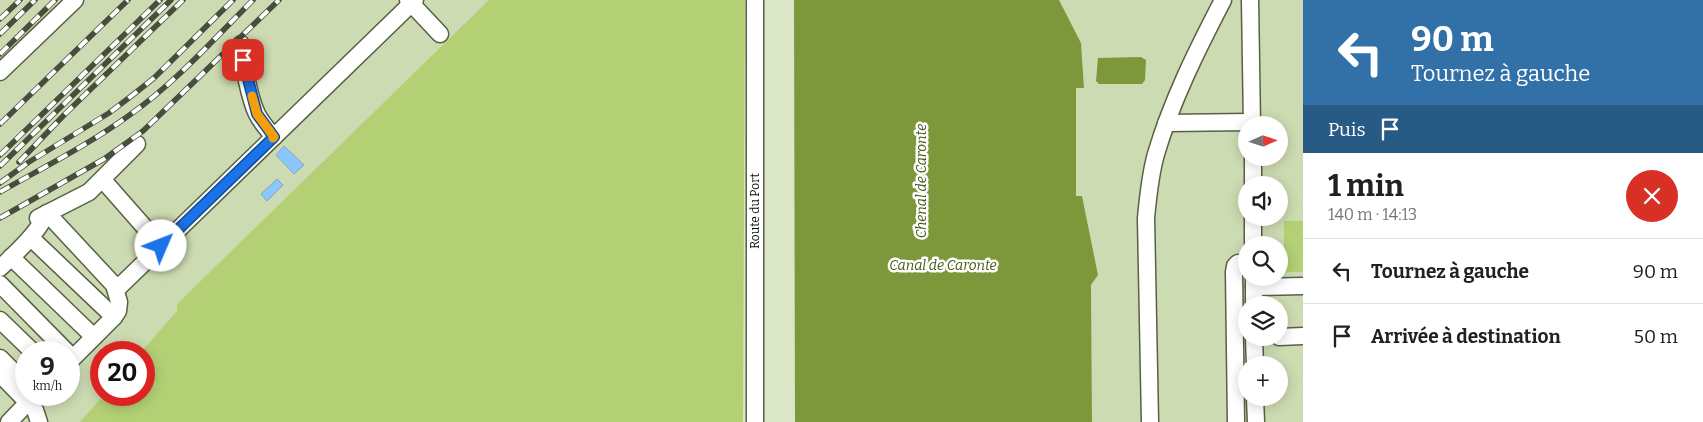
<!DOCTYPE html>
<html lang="fr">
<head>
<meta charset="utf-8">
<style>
  :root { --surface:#fff; --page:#f2f2f2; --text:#202124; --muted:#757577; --line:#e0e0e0 }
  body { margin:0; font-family:Bitter,serif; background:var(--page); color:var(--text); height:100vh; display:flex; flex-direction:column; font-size:19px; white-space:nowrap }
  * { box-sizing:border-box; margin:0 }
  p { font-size:16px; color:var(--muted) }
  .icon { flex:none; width:28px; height:28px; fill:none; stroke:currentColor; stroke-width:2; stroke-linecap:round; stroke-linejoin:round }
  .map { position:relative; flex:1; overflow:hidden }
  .details { display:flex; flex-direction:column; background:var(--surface); width:400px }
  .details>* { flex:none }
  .guide { background:#3271a8; color:#fff; overflow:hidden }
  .needle { width:32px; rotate:87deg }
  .fabs { position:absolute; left:1238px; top:116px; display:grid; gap:10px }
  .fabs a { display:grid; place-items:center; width:50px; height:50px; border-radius:50%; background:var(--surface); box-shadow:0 2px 12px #0003; font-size:25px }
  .speed { position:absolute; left:15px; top:341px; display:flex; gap:10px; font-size:25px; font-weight:700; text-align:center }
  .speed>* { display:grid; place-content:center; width:65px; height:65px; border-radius:50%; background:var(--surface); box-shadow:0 2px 12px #0003; line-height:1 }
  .speed small { font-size:12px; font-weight:400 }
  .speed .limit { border:8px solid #d22; background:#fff; color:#111 }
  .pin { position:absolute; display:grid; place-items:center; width:42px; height:42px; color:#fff; margin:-21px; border-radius:10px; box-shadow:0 2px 8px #0006 }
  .me { position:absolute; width:55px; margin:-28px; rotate:46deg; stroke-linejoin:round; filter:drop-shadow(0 0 4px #0008) }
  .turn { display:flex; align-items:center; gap:18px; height:105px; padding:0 25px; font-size:22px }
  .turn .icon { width:65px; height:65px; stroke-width:2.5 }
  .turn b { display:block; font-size:35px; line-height:42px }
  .then { display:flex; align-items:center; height:48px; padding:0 25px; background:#0003; gap:10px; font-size:19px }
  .round { display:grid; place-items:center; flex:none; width:52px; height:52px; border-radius:26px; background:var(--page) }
  .summary { display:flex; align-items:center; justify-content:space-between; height:85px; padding:0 25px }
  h1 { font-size:30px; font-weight:700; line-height:38px }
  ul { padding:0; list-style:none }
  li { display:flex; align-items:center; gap:15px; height:65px; padding:0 25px; border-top:1px solid var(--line) }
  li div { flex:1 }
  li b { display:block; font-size:19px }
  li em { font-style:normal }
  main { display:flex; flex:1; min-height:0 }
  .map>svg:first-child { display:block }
  .built { fill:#cddbb2; fill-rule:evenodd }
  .green { fill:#b3d074 }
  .water { fill:#7d983b }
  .building { fill:#8bc6fc; stroke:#88a2bb }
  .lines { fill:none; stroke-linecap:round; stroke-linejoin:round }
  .minor-casing { stroke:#576144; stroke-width:19 }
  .minor { stroke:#fff; stroke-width:16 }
  .rail-casing { stroke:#484d3d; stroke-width:5.5 }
  .rail { stroke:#fff; stroke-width:4; stroke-dasharray:11; stroke-linecap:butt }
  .route-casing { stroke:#114b97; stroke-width:12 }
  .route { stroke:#1a73e8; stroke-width:9 }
  .slow { stroke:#f59e0b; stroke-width:9 }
  .labels { text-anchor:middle; stroke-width:5; stroke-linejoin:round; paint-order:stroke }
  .street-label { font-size:12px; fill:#0a0d04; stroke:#fff }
  .water-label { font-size:14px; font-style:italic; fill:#485917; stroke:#fff }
</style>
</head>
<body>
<main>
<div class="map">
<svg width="1303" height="422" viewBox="0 0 1303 422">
  <rect width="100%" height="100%" fill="#dae6c5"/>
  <g class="built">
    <path d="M0,0h665l-437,422h-228zM26,352h43v43h-43zM101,352h43v43h-43z"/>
    <path d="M1059,0h244v221h-19v51h19v150h-211l-1,-137 7,-10 -16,-79h-6v-109h8l-3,-44zM1246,125h33v33h-33zM1246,185h33v33h-33zM1246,245h33v33h-33zM1246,305h33v33h-33zM1246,365h33v33h-33z"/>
  </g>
  <g class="green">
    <path d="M489,0h256l-2,422h-663l24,-27h40v-43h-3l36,-41v-7z"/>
    <rect x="1284" y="221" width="19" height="51"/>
  </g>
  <g class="water">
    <path d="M794,0h265l22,43 3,45h-8v108h6l16,79 -7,10 1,137h-297z"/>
    <path d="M1141,57l5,3 -1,20 -3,4h-43l-3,-3 2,-23z"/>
  </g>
  <g class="building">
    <path d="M284,146l20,19 -10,9 -18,-19z"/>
    <path d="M277,179l6,6 -16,16 -6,-7z"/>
  </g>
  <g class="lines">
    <g class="minor-casing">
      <g id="minor">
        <path d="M408,0l32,34"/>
        <path d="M1250,0l2,125"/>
        <path d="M241,44c1,17 9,56 16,70 4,8 11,16 17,23"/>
        <path d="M0,72l75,-72"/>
        <path d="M1166,123l86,-1"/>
        <path d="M1253,158v27"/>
        <path d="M103,180l58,66"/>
        <path d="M38,218l51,-26 48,-48"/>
        <path d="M1253,218v27"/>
        <path d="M31,238l83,79"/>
        <path d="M11,257l83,80"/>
        <path d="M0,268c18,-17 36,-33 47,-55l67,72 5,17 -1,9 -4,6 -45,45"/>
        <path d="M1254,278v27"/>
        <path d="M0,284l67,68"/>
        <path d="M1254,287l49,-1"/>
        <path d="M116,290l299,-290"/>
        <path d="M0,320l33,32"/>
        <path d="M1279,337l24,-1"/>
        <path d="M1254,338l1,27"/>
        <path d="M0,358l26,26"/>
        <path d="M0,374l35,36 4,12"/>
        <path d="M1255,398l1,24"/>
        <path d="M9,422l26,-27"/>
        <path d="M755,422v-422"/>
        <path d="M1150,422l-4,-204c2,-21 4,-43 10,-64 16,-54 41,-104 67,-154"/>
        <path d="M1236,422l-2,-150 1,-6 3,-3h8"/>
      </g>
    </g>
    <use href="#minor" class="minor"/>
    <g class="rail-casing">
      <g id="rail">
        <path d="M0,19l20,-19"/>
        <path d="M0,34l35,-34"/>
        <path d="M0,54l55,-54"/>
        <path d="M0,124l128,-124"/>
        <path d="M0,155l160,-155"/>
        <path d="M19,162l46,-48 118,-114"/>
        <path d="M0,166l171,-166"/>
        <path d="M0,183l29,-21 80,-49 25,-19 20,-16 79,-78"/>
        <path d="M0,192c44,-25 90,-48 131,-78 45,-32 83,-75 122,-114"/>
        <path d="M0,218l104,-59 39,-28 136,-131"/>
      </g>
    </g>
    <use href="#rail" class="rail"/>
  </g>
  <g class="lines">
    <g class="route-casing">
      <path id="route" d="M161,246l113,-109 -17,-23 -14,-54"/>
    </g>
    <use href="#route" class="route"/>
    <path class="slow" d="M252,96l5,18 17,23 -1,1"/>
  </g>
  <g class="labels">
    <g class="street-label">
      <text transform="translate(755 211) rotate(-90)" y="4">Route du Port</text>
    </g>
    <g class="water-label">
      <text transform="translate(921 181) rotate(-90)" y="5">Chenal de Caronte</text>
      <text x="943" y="270">Canal de Caronte</text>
    </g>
  </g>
</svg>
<div class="fabs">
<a><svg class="needle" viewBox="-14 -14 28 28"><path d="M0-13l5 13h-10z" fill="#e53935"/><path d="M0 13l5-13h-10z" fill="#757577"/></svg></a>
<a><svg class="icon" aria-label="sound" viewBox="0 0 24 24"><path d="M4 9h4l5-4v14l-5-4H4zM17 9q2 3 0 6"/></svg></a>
<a><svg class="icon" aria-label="search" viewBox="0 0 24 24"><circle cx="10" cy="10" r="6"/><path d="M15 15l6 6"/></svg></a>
<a><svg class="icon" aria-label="layers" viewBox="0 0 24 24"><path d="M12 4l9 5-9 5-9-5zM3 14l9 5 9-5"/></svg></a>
<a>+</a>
</div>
<div class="speed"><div>9<small>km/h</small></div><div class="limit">20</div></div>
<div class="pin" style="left:243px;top:60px;background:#d93025"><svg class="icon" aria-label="arrive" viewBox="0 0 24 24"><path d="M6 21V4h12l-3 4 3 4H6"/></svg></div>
<svg class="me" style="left:161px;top:246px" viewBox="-20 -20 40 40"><circle r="19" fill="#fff"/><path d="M0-13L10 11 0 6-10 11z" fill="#1a73e8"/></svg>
</div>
<section class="details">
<div class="guide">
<div class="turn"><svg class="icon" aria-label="left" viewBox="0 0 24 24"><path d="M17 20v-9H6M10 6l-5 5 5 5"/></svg><div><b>90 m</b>Tournez à gauche</div></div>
<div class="then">Puis<svg class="icon" aria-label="arrive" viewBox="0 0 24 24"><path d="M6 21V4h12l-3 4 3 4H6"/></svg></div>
</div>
<div class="summary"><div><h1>1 min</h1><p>140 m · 14:13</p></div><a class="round" style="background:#d93025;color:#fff"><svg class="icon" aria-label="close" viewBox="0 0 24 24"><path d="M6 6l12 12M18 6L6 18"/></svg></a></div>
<ul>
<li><svg class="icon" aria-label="left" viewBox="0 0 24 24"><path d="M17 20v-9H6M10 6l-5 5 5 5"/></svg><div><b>Tournez à gauche</b></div><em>90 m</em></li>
<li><svg class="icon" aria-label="arrive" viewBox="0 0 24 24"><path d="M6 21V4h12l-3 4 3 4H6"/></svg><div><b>Arrivée à destination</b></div><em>50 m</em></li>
</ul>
</section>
</main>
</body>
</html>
